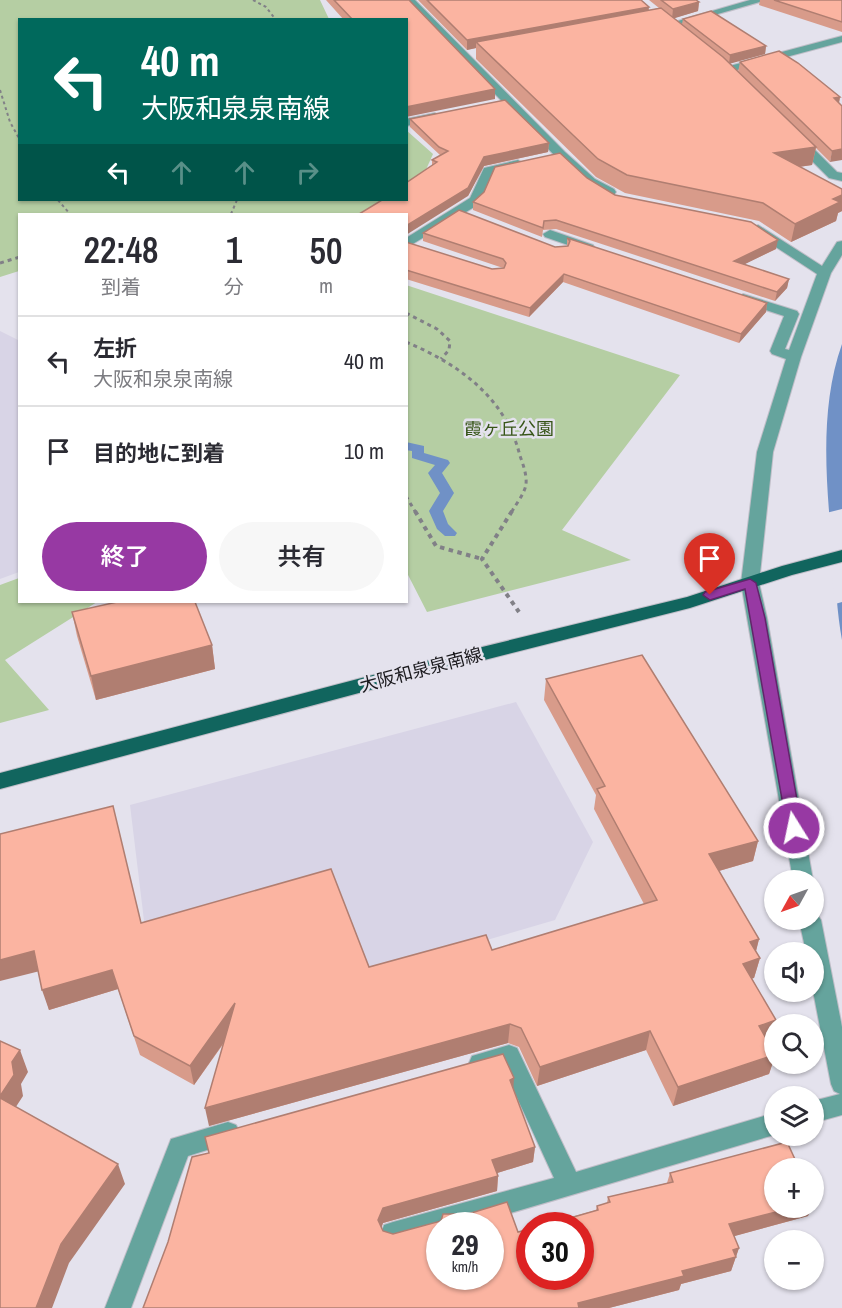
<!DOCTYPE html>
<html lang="ja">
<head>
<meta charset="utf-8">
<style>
  :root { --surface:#fff; --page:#f7f7f7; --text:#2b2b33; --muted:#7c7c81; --line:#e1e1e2; --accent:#9739a3 }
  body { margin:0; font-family:"Archivo Narrow","Noto Sans JP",sans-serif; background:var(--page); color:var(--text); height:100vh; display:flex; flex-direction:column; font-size:22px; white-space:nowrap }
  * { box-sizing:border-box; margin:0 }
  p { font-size:20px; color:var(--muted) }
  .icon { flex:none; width:33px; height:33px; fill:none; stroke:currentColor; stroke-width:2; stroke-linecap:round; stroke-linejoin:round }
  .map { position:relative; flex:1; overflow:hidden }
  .details { position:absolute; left:18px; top:213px; width:390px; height:390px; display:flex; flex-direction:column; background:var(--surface); border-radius:0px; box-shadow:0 2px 4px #0004 }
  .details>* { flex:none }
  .guide { position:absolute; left:18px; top:18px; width:390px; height:183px; border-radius:0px; box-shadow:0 2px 4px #0004; background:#00695c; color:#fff; overflow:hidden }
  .needle { width:39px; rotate:230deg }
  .tools { position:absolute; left:764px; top:870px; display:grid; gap:12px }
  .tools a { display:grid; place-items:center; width:60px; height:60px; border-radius:50%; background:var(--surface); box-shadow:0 2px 4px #0004; font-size:30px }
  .speed { position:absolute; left:426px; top:1212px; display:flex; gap:12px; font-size:30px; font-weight:700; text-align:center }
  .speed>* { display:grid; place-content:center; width:78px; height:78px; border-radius:50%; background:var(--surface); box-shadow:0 2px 4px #0004; line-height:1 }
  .speed small { font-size:15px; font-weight:400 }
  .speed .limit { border:9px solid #d22; background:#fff; color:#111 }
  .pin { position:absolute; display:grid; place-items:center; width:51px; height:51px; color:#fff; margin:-62px -26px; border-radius:50% 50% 50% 0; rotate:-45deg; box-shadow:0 0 6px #0007 }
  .pin .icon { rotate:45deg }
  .me { position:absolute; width:66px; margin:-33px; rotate:350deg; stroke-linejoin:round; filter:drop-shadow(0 0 4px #0008) }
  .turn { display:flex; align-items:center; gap:21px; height:126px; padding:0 24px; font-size:27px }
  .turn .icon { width:78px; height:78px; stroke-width:2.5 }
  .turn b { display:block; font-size:42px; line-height:51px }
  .lanes { display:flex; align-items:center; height:57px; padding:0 24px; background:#0003; justify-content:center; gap:30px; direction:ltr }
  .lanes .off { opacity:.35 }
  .eta { display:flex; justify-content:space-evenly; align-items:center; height:102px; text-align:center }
  .eta b { font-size:36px; font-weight:600; line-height:42px }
  .action { display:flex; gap:12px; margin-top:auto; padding:12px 24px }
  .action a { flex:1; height:69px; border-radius:36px; background:var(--accent); color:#fff; font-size:24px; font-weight:600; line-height:69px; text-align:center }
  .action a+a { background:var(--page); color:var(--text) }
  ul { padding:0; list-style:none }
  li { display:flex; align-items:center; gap:18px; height:90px; padding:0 24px; border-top:2px solid var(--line) }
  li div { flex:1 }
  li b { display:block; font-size:22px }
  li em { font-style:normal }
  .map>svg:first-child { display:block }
  .built { fill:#d8d4e6 }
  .green { fill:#b5cea3 }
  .water { fill:#7091c6 }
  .pier { fill:#e4e2ed }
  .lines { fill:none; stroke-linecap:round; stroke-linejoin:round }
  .stream { fill:#7091c6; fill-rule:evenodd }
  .minor-casing { stroke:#c0bec8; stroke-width:2 }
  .major-casing { stroke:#c0bec8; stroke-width:2 }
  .path-far2 { stroke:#818087; stroke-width:2; stroke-dasharray:3 3; stroke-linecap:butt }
  .path-far1 { stroke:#818087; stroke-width:3; stroke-dasharray:4 4; stroke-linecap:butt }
  .path { stroke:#818087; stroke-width:4; stroke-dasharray:4.5 4.5; stroke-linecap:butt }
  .minor { fill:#65a49d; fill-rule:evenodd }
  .major { fill:#11655e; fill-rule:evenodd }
  .wall { fill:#d89b8a }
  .shaded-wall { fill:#b07e71 }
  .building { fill:#fbb4a1; stroke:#b07e71; stroke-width:1.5; fill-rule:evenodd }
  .route { fill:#9739a3; stroke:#62256a; stroke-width:1.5 }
  .labels { text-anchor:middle; stroke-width:5; stroke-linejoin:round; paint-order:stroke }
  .park-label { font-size:18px; fill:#375518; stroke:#e4e2ed }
  .street-label { font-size:18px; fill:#1b1a1e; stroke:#e4e2ed }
</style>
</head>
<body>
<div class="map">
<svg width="842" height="1308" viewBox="0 0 842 1308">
  <rect width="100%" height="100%" fill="#e4e2ed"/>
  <g class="built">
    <path d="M0,331l20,10 -1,231 -19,7z"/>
    <path d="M516,702l77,140 -38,78 -397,116 -28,-231z"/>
  </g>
  <g class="green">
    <path d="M0,0h320l9,19 -309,1v180h373l-25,14h-348l-1,57 -19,6z"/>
    <path d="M406,130l27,24 -13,29 -14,8z"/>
    <path d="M406,285l274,90 -118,155 69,30 -204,52 -20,-39z"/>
    <path d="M19,578l1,24h77l-92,58 44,50 -49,13v-138z"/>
  </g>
  <path class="water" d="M842,344v296c-5,-27 -6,-55 -9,-82 -6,-70 -15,-146 9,-214z"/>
  <path class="pier" d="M842,509v93l-7,2 -9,-91z"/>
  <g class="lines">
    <path class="stream" d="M406,442l18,4v7l24,7 2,3 -8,10 12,20 -11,18 5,13 9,9 -2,3h-10l-8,-7 -8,-18 11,-18 -12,-20 7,-8 -23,-7v-7l-6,-1z"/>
    <g class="minor-casing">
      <g id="minor">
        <path d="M404,0h11l150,152 30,27 19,10 2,3 -2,3h-8l-19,-10 -30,-27z"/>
        <path d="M750,0h17l-98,28 -5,-3z"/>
        <path d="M842,36v6l-116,31 -6,-3 2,-2z"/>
        <path d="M435,113l6,4 -2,3 -33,6v-7z"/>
        <path d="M797,135l4,1 36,36 5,1v8l-13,-3 -36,-36v-6z"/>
        <path d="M518,160l6,4 -2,3 -29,7 -12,29 -75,45v-10l64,-40 14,-30z"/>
        <path d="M758,225l64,41 15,-24 5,-1v14l-11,18 -30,84 -28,95 -14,131 8,35 46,262v1l-20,-1 -52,-297 16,-131 29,-93 -14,-5 -2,-3 14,-35 -46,-15 -2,-3 7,-4 54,17 2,3 -14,35 4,1 28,-76 -64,-42 -2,-3z"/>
        <path d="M550,230l43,15 2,3 -7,4 -43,-15 -2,-3z"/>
        <path d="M813,912l4,2 4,6 21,107v88l-29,8v-22l27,-7 -6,-3 -3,-7 -18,-93v-39h-7l-7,-32h14z"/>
        <path d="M509,1045l8,3 59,124 198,-59v22l-307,91h-27v7l-47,13 -9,-3 -3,-9 3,-9 9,-3 161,-44 -51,-111 -23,6 -8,-3 -3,-7 3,-7z"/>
        <path d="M228,1122l8,3 4,8 -4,8 -48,15 -57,152h-26l66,-169z"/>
      </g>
    </g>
    <g class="major-casing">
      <path id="major" d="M842,550v12l-50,13 -102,33 -241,61 -449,120v-16l449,-118 238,-58 95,-31z"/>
    </g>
    <g class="path-far2">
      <path d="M253,0l13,7 10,13"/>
      <path d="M0,90l10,32 10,18"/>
      <path d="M58,200l12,14"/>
      <path d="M231,214l6,-14"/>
    </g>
    <g class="path-far1">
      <path d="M0,263l20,-6"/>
      <path d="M406,313l31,16 13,12 -1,9 -8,9"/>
      <path d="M406,342c53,22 100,56 114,114 3,8 7,19 6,28 -1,9 -10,20 -15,29"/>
      <path d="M406,496l10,17"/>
    </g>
    <g class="path">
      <path d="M415,511l21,35 46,13"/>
      <path d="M512,511l-30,48 37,53"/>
    </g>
    <use href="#minor" class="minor"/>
    <use href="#major" class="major"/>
  </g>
  <g class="wall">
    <path d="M326,0h83l86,99 -89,-79h-62z"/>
    <path d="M418,0h223l8,10 10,-2 -10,-8h47l3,2 -1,9 -24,7 8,6 1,-5 83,27 -1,8 -35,9 8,9 2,-10 100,35 -1,6 3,3 -12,56 -14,-14 -4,17 -13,2 43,22v22l-4,2 -2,8 -45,21 -32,-21 -134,-28 -29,-16 -120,-118v-11l-9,2z"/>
    <path d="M760,0h82v32l-83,-27z"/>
    <path d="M410,119l139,24 -1,9 -64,14 -16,30 -36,-30v-6l8,-5 -30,-28z"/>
    <path d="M587,178l28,17 161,54 -32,15 45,15 -2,9 -12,13 -219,-72 -13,1 -1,7 -69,-27v-8z"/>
    <path d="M423,233l132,14 12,-1v-8l200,65 -1,9 -27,31 -176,-61 -34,35 -123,-38v-37l86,27 11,-1 -80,-27z"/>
    <path d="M72,612l140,33 3,24 -119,31 -19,-64z"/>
    <path d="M546,679l212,162 -5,20 -34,10 40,68 -3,12 4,7 -6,20h-2l23,46 -5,15 -3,1 7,12v7l-5,15 -96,32 -27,-56 -109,36 -18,-39 -11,-4 -299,83 15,-83 -30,42 -54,-30 -22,-66 -69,21 -11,-39 103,-48 228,44 123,-17 152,-46 -50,-95 2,-14 -52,-95z"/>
    <path d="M513,1089l22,58 -2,15 -36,11 1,3 -1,15 -114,32 -2,5 2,3 10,3 125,-2 78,-22 1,-4 10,-3 1,-6 59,-14 3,-10 138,43 -74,20 5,12 -8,23 -50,13 -2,6 -70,18h-466l66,-155z"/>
  </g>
  <g class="shaded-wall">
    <path d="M699,2l-1,9 -26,8 1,-10z"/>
    <path d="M649,7l-1,9 -172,26v6l-9,2v-10z"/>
    <path d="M766,46l-1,8 -36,10 1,-9z"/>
    <path d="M495,89v10l-89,18v-10z"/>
    <path d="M840,97l-2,11 -4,-10z"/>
    <path d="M549,143l-1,9 -64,14 -16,30 -62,39v-9l78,-69z"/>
    <path d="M816,147l-4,18 -42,6 4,-18z"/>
    <path d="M842,149v11l-12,2 2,-11z"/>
    <path d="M842,195v16l-4,2 -2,8 -45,21 4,-18 38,-25z"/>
    <path d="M778,240l-2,9 -43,21 1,-9z"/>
    <path d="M564,274l-1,8 -34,35 1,-9z"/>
    <path d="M789,279l-2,9 -12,13 2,-9z"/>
    <path d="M767,303l-1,9 -27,31 2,-9z"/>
    <path d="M212,645l3,24 -119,31 -5,-24z"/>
    <path d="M758,841l-5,20 -48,14 4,-21z"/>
    <path d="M759,939l-5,20 -4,-17z"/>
    <path d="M34,951l6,20 -40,10v-21z"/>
    <path d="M760,958l-6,20 -16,5 5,-19z"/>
    <path d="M112,970l6,19 -69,21 -7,-20z"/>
    <path d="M235,1003l3,19 -44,63 -4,-19z"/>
    <path d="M776,1020l-6,19 -17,6 6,-19z"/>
    <path d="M510,1024l-2,19 -299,83 -4,-18z"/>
    <path d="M650,1031l-4,19 -109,36 3,-19z"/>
    <path d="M20,1050l8,22 -7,12 2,12 -15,23 -8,-20v-3l12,-34z"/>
    <path d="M774,1055v4l-5,15 -96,32 5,-19z"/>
    <path d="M514,1078l-1,16 -3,-14z"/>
    <path d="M535,1147l-2,15 -42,13 1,-15z"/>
    <path d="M118,1164l7,20 -56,79 -17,45h-16l25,-64z"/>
    <path d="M498,1176l-1,15 -114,32 -4,12 -1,-15 5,-12z"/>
    <path d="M792,1208h20l-4,8 -84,23 5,-15z"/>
    <path d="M739,1248l-8,23 -50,13 -2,6 -70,18h-32l1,-5 104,-32 51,-21z"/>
  </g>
  <g class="building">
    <path d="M334,0h75l86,89 -89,18v-87h-53z"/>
    <path d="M427,0h214l8,7 -182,33z"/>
    <path d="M661,0h35l3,2 -26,7z"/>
    <path d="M774,0h68v22z"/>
    <path d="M661,8l62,49 93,90 -42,6 68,36v6l-9,4 7,3 -45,22 -32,-21 -136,-28 -29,-16 -122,-117z"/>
    <path d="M711,11l55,35 -36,9 -47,-36z"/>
    <path d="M779,51l19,12 42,34 -6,1 8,8v43l-10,2 -92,-89z"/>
    <path d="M505,100l44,43 -65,14 -16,31 -62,38v-12h-47l23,-14h24v-17l31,-21 -5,-2 16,-9 -9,-4 -29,-28z"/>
    <path d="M560,153l27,25 28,17 136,27 27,18 -44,21 55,18 -12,13 -221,-72 -12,1 -1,7 -70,-26 11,-10 11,-25z"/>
    <path d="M459,210l96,37 13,-1 2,-5 -3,-3 200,65 -26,31 -177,-60 -34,34 -124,-38v-28l86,27 12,-1 2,-5 -3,-4 -80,-26z"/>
    <path d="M117,602h78l17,43 -121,31 -19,-64z"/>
    <path d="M642,655l116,186 -49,13 50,85 -9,3 10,16 -17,6 33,56 -17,6 15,26v3l-96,32 -28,-56 -110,36 -19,-39 -11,-4 -305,84 30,-105 -45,63 -56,-30 -22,-66 -70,20 -8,-39 -34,9v-126l113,-28 28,117 190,-54 38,98 117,-32 6,15 165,-50 -60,-111 8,-3 -59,-107z"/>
    <path d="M0,1041l20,9 -8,12 2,13 -14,21z"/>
    <path d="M503,1054l11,24 -4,2 25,67 -43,13 6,16 -115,32 -5,12 5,11 10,3 48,-13 2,-7h25l39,-12 11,30 12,-3v47h50v-50h-38l56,-16 -1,-4 13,-4 -2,-5 65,-15 -3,-9 117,-31 12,26h-25v40h18l-63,16 10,24 -6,2 3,7 -54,14 2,5 -106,27 1,5h-436l25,-66 24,-85 17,-4 -4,-16zM440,1226h50v50h-50z"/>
    <path d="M0,1098l118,66 -57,80 -25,64h-36z"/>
  </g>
  <path class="route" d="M750,579l6,4 9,35 37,210 -3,4h-10l-2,-4 -42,-239 -35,11 -7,-5 2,-3z"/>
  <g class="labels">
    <g class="park-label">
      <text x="509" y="435">霞ヶ丘公園</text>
    </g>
    <g class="street-label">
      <text transform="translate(421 670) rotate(-15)" y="6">大阪和泉泉南線</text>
    </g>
  </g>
</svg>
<div class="tools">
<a><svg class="needle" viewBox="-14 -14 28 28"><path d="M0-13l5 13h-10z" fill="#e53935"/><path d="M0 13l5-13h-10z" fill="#7c7c81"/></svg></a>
<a><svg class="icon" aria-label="sound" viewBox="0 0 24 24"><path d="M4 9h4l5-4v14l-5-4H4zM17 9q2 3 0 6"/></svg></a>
<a><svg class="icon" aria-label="search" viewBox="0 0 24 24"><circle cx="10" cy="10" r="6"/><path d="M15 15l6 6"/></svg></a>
<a><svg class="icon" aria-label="layers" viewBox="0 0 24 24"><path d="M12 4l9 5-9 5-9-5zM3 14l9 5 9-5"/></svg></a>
<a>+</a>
<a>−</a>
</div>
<div class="speed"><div>29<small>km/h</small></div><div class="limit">30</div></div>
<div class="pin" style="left:710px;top:595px;background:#d93025"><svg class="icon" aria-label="arrive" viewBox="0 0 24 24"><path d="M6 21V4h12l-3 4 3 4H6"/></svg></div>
<svg class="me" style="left:794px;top:828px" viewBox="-20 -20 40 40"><circle r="17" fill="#9739a3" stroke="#fff" stroke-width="3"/><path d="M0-11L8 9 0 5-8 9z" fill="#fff"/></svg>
<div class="guide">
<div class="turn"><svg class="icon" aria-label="left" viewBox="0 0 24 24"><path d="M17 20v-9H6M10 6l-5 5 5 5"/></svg><div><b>40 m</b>大阪和泉泉南線</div></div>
<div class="lanes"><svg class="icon" aria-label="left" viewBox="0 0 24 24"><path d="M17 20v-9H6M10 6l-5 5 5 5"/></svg><svg class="icon off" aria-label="ahead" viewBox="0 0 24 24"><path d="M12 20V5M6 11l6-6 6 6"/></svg><svg class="icon off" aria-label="ahead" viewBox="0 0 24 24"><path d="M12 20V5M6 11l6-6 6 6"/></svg><svg class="icon off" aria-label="right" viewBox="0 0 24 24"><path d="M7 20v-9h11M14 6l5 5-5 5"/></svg></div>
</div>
<section class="details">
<div class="eta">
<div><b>22:48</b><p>到着</p></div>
<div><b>1</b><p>分</p></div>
<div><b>50</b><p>m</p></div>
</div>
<ul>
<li><svg class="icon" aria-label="left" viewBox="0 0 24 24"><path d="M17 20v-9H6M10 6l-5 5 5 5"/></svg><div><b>左折</b><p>大阪和泉泉南線</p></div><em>40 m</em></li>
<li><svg class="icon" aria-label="arrive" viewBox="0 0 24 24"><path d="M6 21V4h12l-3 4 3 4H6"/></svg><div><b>目的地に到着</b></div><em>10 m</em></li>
</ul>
<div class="action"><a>終了</a><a>共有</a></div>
</section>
</div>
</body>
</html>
